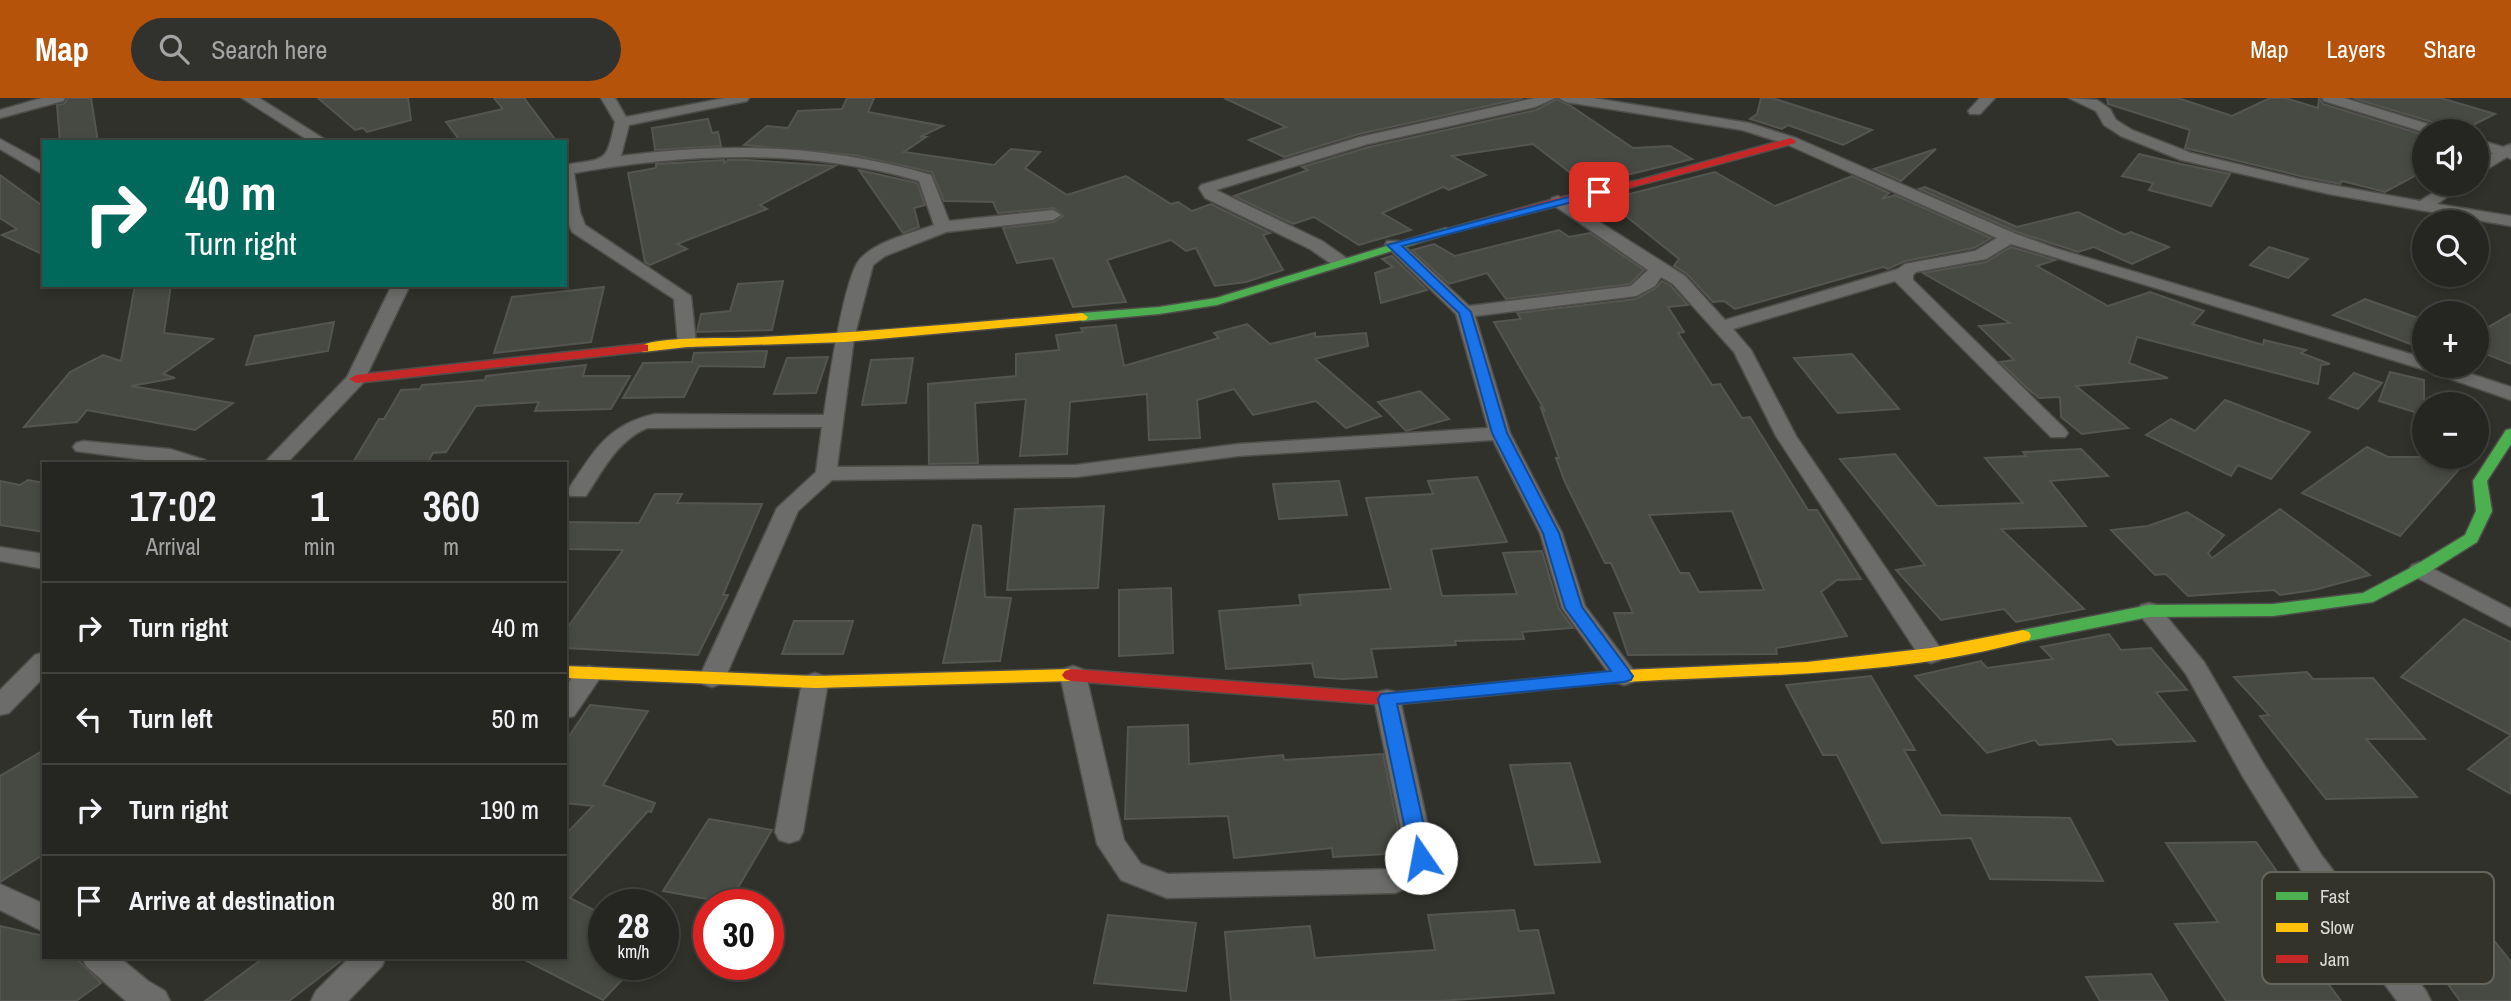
<!DOCTYPE html>
<html lang="en">
<head>
<meta charset="utf-8">
<style>
  :root { --surface:#252521; --page:#31312e; --text:#f1f3f6; --muted:#a3a5a5; --line:#42423f; --accent:#b45309 }
  body { margin:0; font-family:"Archivo Narrow",sans-serif; background:var(--page); color:var(--text); height:100vh; display:flex; flex-direction:column; font-size:26px; white-space:nowrap }
  * { box-sizing:border-box; margin:0 }
  p { font-size:23px; color:var(--muted) }
  .icon { flex:none; width:38px; height:38px; fill:none; stroke:currentColor; stroke-width:2; stroke-linecap:round; stroke-linejoin:round }
  .map { position:relative; flex:1; overflow:hidden }
  .drawer { position:absolute; left:42px; top:364px; width:525px; height:497px; display:flex; flex-direction:column; background:var(--surface); border-radius:0px; box-shadow:0 4px 10px #0003,0 0 0 2px var(--line) }
  .drawer>* { flex:none }
  .guide { position:absolute; left:42px; top:42px; width:525px; height:147px; border-radius:0px; box-shadow:0 4px 10px #0003,0 0 0 2px var(--line); background:#00695c; color:#fff; overflow:hidden }
  .controls { position:absolute; left:2412px; top:21px; display:grid; gap:14px }
  .controls a { display:grid; place-items:center; width:77px; height:77px; border-radius:50%; background:var(--surface); box-shadow:0 4px 10px #0003,0 0 0 2px var(--line); font-size:35px }
  .speed { position:absolute; left:588px; top:791px; display:flex; gap:14px; font-size:35px; font-weight:700; text-align:center }
  .speed>* { display:grid; place-content:center; width:91px; height:91px; border-radius:50%; background:var(--surface); box-shadow:0 4px 10px #0003,0 0 0 2px var(--line); line-height:1 }
  .speed small { font-size:18px; font-weight:400 }
  .speed .limit { border:10px solid #d22; background:#fff; color:#111 }
  .pin { position:absolute; display:grid; place-items:center; width:60px; height:60px; color:#fff; margin:-30px; border-radius:14px; box-shadow:0 4px 10px #0006 }
  .me { position:absolute; width:77px; margin:-38px; rotate:348deg; stroke-linejoin:round; filter:drop-shadow(0 0 5px #0008) }
  .turn { display:flex; align-items:center; gap:24px; height:147px; padding:0 28px; font-size:32px }
  .turn .icon { width:91px; height:91px; stroke-width:2.5 }
  .turn b { display:block; font-size:49px; line-height:60px }
  .eta { display:flex; justify-content:space-evenly; align-items:center; height:119px; text-align:center }
  .eta b { font-size:42px; font-weight:600; line-height:49px }
  ul { padding:0; list-style:none }
  li { display:flex; align-items:center; gap:21px; height:91px; padding:0 28px; border-top:2px solid var(--line) }
  li div { flex:1 }
  li b { display:block; font-size:26px }
  li em { font-style:normal }
  header { display:flex; align-items:center; gap:42px; box-sizing:border-box; height:98px; padding:0 35px; background:var(--accent); color:#fff }
  header strong { font-size:33px }
  nav { display:flex; gap:38px; margin-inline-start:auto; font-size:24px }
  .search { width:490px; height:63px; background:var(--page); display:flex; align-items:center; gap:18px; box-sizing:border-box; padding:0 24px; border-radius:38px; color:var(--muted); font-size:26px }
  .map>svg:first-child { display:block }
  .building { fill:#474a43; stroke:#545551; stroke-width:2; fill-rule:evenodd }
  .lines { fill:none; stroke-linecap:round; stroke-linejoin:round }
  .street-casing { stroke:#4f4e4b; stroke-width:3 }
  .fast-casing { stroke:#4f4e4b; stroke-width:3 }
  .slow-casing { stroke:#4f4e4b; stroke-width:3 }
  .jam-casing { stroke:#4f4e4b; stroke-width:3 }
  .street { fill:#6c6c6a; fill-rule:evenodd }
  .fast { fill:#4caf50; fill-rule:evenodd }
  .slow { fill:#ffc107; fill-rule:evenodd }
  .jam { fill:#c62828; fill-rule:evenodd }
  .route { fill:#1a73e8; stroke:#114b97; stroke-width:2 }
  .key { fill:#343329; stroke:#66655c; stroke-width:2 }
  .key-label { font-size:19px; fill:#dad9d3 }
</style>
</head>
<body>
<header>
<strong>Map</strong>
<div class="search"><svg class="icon" aria-label="search" viewBox="0 0 24 24"><circle cx="10" cy="10" r="6"/><path d="M15 15l6 6"/></svg>Search here</div>
<nav><a>Map</a><a>Layers</a><a>Share</a></nav>
</header>
<div class="map">
<svg width="2511" height="903" viewBox="0 0 2511 903">
  <rect width="100%" height="100%" fill="#31312c"/>
  <g class="building">
    <path d="M68,0h23l7,44h-38l-3,-37 7,-1z"/>
    <path d="M318,0h90l3,22 -44,12 -4,-4 -8,2z"/>
    <path d="M494,0h30l33,44h-96l-15,-20 57,-13z"/>
    <path d="M847,0h27l-6,14 75,14 -23,11h6l-22,15 90,13 17,-16 29,3 -15,16 42,27 59,-19 45,28 7,-2 14,9 19,-7 59,29 -7,2 20,35 -37,12 -31,4 -19,-38 -10,3 -15,-11 -64,20 19,42 -53,5 -20,-49 -36,5 -14,-35 51,-6 9,-6 -9,-8 -56,5 -5,-11 -49,-1 -12,-29 -78,-17 -110,-10 23,-19 21,2 10,-17 44,-2z"/>
    <path d="M1224,0h299l-164,36 -75,23 -35,-17 37,-13z"/>
    <path d="M1761,0h11l100,32 -29,15 -55,-20 -6,4 -32,-10 7,-5z"/>
    <path d="M2107,0h71l54,18 38,-18h15l33,10 1,-10 4,6 101,31v36l-39,21 -43,-11 -2,3 -40,-8 -115,-28 5,-18 -82,-26z"/>
    <path d="M2353,0h88l54,16 -34,17h-15l-4,-6z"/>
    <path d="M1557,1l14,7 62,42 37,-2 22,13 -106,26 -53,-41 -81,12 34,19 -37,15 -6,-3 -61,26 29,17 -52,15 -45,-28 -21,7 -59,-28 74,-26 -6,-3 67,-20 167,-37z"/>
    <path d="M708,21l4,14 6,-1 3,14 -66,4 -3,-22z"/>
    <path d="M1936,51l-35,32 -27,-12z"/>
    <path d="M2139,56l42,10 49,10 -19,32 -62,-16 4,-7 -31,-7z"/>
    <path d="M724,62v3l4,-3h19l88,6 -75,39 7,4 -90,35 10,5 -37,16 -5,-3 -17,-89 28,-5v-4z"/>
    <path d="M859,72l58,13 8,22 -11,3 5,19 -16,6z"/>
    <path d="M1715,74l60,34 77,-30 37,17 -7,6 13,-4 96,43 -17,10 -69,13 -17,8 -5,-2 -148,42 -11,-8 -11,1 -26,-28 -13,-8 5,-7 -73,-59z"/>
    <path d="M0,77l44,32v48l-42,-20 15,-6 -17,-11z"/>
    <path d="M1925,89l92,40 61,-15 46,23 7,-3 38,15 -37,17 -38,-17 -16,5 -61,-20 -98,-43z"/>
    <path d="M1559,132l10,7 21,-4 54,37 -14,14 -124,15 -19,-26 -38,11 -37,-34 22,-6 21,12z"/>
    <path d="M2011,149l44,13 -18,6 71,40 42,-14 54,19 -12,13 71,21 1,-5 42,10 -5,3 29,11 -9,1 -3,19 -181,-47 -8,26 39,15 -92,8 52,42 -46,6 -21,-17 -1,-20 -21,1 -12,-10 -27,-26 14,-2 -35,-34 31,-3 -87,-50 63,-11z"/>
    <path d="M2269,149l39,12 -20,19 -38,-13z"/>
    <path d="M1392,158l35,34 -46,13 -6,-30 18,-6 -11,-8z"/>
    <path d="M783,183l-11,49 -75,2 4,-18 29,-3 8,-27z"/>
    <path d="M1662,183l9,5 17,19 -20,2 16,25 -6,1 34,52 8,-1 22,34 8,-1 58,93h9l44,69 -24,1 -16,12 26,44 -71,12 1,6 -149,1 -14,-42h19l-22,-50h-6l-40,-81 -9,-24h3l-18,-50 4,3 -51,-89 27,-3 -4,-6 119,-14 20,-11zM1732,413l32,79 -65,2 -10,-19h-9l-31,-58z"/>
    <path d="M135,187h36l-7,48 49,6 -50,35 12,4 -44,8 102,17 -38,27 -108,-20 -10,12 -53,5 46,-55 33,-17 18,6z"/>
    <path d="M604,189l-13,55 -97,11 18,-56z"/>
    <path d="M2365,201l59,21v29l-91,-34z"/>
    <path d="M2511,216v50l-35,-14v-16z"/>
    <path d="M334,224l-6,29 -82,14 9,-29z"/>
    <path d="M1247,226l23,20 45,-11v4l51,-4 2,13 -53,13 66,57 -35,12 -30,-27 -63,14 -19,-26 -37,11 3,38 -51,2 -2,-46 -77,8 -3,52 -47,2 6,-57 -51,4 3,60 -49,1 -1,-80 88,-8v-22l43,-4 -3,-15 27,-3 -2,-4 35,-3 8,41 95,-28 -5,-5z"/>
    <path d="M767,253l-3,16 -65,-1 -15,31 -61,1 20,-35 49,-1 2,-9z"/>
    <path d="M1852,256l47,55 -61,4 -44,-55z"/>
    <path d="M828,259l-12,36 -42,1 13,-36z"/>
    <path d="M913,260l-7,45 -44,2 9,-45z"/>
    <path d="M586,267l-3,11h47l-19,33 -76,2 4,-9 -63,4 -30,46 -13,1 -6,11h-75l27,-45h5l17,-29 19,-1 2,-4 63,-5 1,-4z"/>
    <path d="M2390,274l34,8v35l-45,-14z"/>
    <path d="M2354,275l28,10 -24,26 -29,-11z"/>
    <path d="M1420,293l29,28 -43,12 -28,-29z"/>
    <path d="M2225,302l85,32 -39,47 -33,-14 -7,11 -85,-41 25,-16 24,12z"/>
    <path d="M2367,349l21,10h82l-70,79 -98,-43z"/>
    <path d="M2081,351l27,27 -58,5 36,45 -85,3 83,80 -68,13 -12,-13 -63,11 -45,-50 29,-5 -85,-106 55,-5 42,52 86,-3 -38,-45 41,-2 -3,-4z"/>
    <path d="M1477,379l30,65 -76,7 11,47 75,-2 -14,-41 39,-2 17,58 14,19 -51,4 2,7 -69,2 1,4 -85,4 6,28 -34,2 -28,-2 -3,-14 -86,6 -7,-58 82,-6 -2,-10 92,-6 -25,-91 67,-4 -5,-13z"/>
    <path d="M28,382l16,3v49l-44,-7v-44l20,4z"/>
    <path d="M1339,383l8,34 -68,4 -6,-35z"/>
    <path d="M655,396h27l-5,9 85,1 -39,91h5l-30,60 -133,-7v-17l58,-81 -58,-1v-27l74,1z"/>
    <path d="M1104,408l-6,82 -91,2 8,-81z"/>
    <path d="M2280,411l90,66 -56,15 -34,5 -6,-5 -86,6 -22,-22 -11,1 -44,-45 37,-4 39,-14 37,23 -16,18 4,5z"/>
    <path d="M973,427l8,1 4,71 26,1 -11,63 -57,2z"/>
    <path d="M1171,490l2,65 -54,3v-66z"/>
    <path d="M2464,521l47,23v152l-43,-25 43,-34 -110,-58z"/>
    <path d="M794,523h59l-10,33h-61z"/>
    <path d="M2109,536l12,16 30,-2 36,42 -31,2 39,49 -78,4 -5,-6 -73,6 -4,-5 -48,13 -72,-77 66,-15 6,7 66,-9 -12,-12z"/>
    <path d="M2307,574l6,7 60,-1 52,61h-59l51,58 -91,2 -66,-83 9,-1 -35,-38z"/>
    <path d="M1871,578l44,74h-11l37,65 129,3 33,63 -113,-2 -19,-41 -89,5 -45,-88h-14l-37,-70z"/>
    <path d="M590,607l58,6 -45,74 52,18 -4,9 -3,-1 -78,87 34,17v49h33l-34,36 -84,-43h46v-122l28,-29 -28,-3v-61z"/>
    <path d="M1188,627l1,39 94,-9 1,5 99,-6 20,99 -70,4 -1,-9 -98,10 -6,-42 -103,3 3,-92z"/>
    <path d="M44,652v104l-44,28v-106z"/>
    <path d="M1570,665l30,99 -65,3 -25,-100z"/>
    <path d="M709,721l63,11 -43,73 -66,-12z"/>
    <path d="M2256,744l42,59 -31,1 74,99h-115l-51,-77 43,-2 -52,-79z"/>
    <path d="M1514,812l5,21 19,-1 16,63 -114,8h-209l-6,-69 85,-6 5,32 120,-8 -7,-35z"/>
    <path d="M1108,817l88,8 -10,68 -92,-8z"/>
    <path d="M2404,825l77,1 30,38v39h-51z"/>
    <path d="M0,828l44,10v21h31l26,26 -25,18h-76z"/>
    <path d="M265,859h81l-57,44h-84z"/>
    <path d="M2151,876l17,27h-68l-14,-24z"/>
  </g>
  <g class="lines">
    <g class="street-casing">
      <g id="street">
        <path d="M42,0h23l-2,3 -63,17v-8z"/>
        <path d="M242,0h17l70,44h-18z"/>
        <path d="M601,0h14l11,19 99,-19h24l-2,3 -118,24 -8,31c108,-14 206,-11 310,19l18,46 104,-11 8,5 -8,5 -107,12 -61,24 -12,9 -19,73 -17,129 239,-2 162,-21 250,-16 -32,-114 -71,-69 2,-4h12l70,65 162,-20 17,-16 -96,-66 -2,-3 2,-3 6,-2 127,80 40,44 173,-51 7,-5 70,-13 22,-13 -211,-94 -44,-14 -176,-28 -7,-4h34l156,25 47,15 220,96 42,15 366,109v8h23l64,21v13l-89,-31 -411,-125 -25,15 -70,13 -3,3v5l152,149 3,4 -3,4h-14l-156,-156 -162,48 18,21 45,86 144,212 3,6 -3,6 -9,3 -9,-3 -146,-224 -42,-84 -61,-68 -12,-7 -6,9 -19,10 -161,20 35,117 52,100 23,73 48,64 4,6 -4,6 -9,3 -9,-3 -53,-74 -22,-75 -47,-93 -255,16 -162,21 -244,3 -34,31 -73,167 -4,6 -9,3 -9,-3 -4,-6 78,-170 39,-36 6,-45 -175,1c-30,13 -44,42 -61,68h-16l-3,-5c27,-39 39,-66 88,-77l169,1c4,-27 20,-142 37,-157 18,-18 49,-24 73,-33l-15,-44c-114,-33 -229,-28 -345,-8l6,39 5,13 106,71 5,47 -2,4h-14l-2,-4 -4,-44 -102,-67 -7,-16v-51c41,-7 41,-1 50,-43z"/>
        <path d="M1535,0h20l-20,9 -167,37 -152,46 106,51 23,16 3,4 -3,4h-12l-23,-16 -105,-51 -6,-10 2,-3 159,-48z"/>
        <path d="M1980,0h15l-15,16h-10l-2,-3z"/>
        <path d="M2069,0l28,2 13,9 6,11 16,10 59,23 108,26 121,22 27,-17h18l-28,20 74,12v10l-182,-32 -148,-34 -60,-24 -17,-11 -8,-14z"/>
        <path d="M2322,0h22l97,30 2,3 -19,1 -100,-31z"/>
        <path d="M0,41l44,24v12l-44,-26z"/>
        <path d="M2476,41l27,8 8,-3v15l-4,-2 -31,19v-12l17,-11 -17,-5z"/>
        <path d="M392,187h18l-47,98 -77,81h-23l84,-87z"/>
        <path d="M83,343l87,8 35,11 3,4h-32l-100,-13 -3,-4 3,-4z"/>
        <path d="M0,449l44,7v15l-44,-8z"/>
        <path d="M2420,464l91,47v18l-99,-52 -4,-5 4,-5z"/>
        <path d="M2149,505l8,2 47,57 59,101 59,93 104,135 5,10h-34l-95,-129 -59,-95 -57,-103 -49,-63 4,-6z"/>
        <path d="M44,554v25l-35,36 -9,2v-25l35,-35z"/>
        <path d="M589,568l9,3 4,6 -28,41 -9,2c0,-21 -1,-45 24,-52z"/>
        <path d="M1073,568l9,3 4,6 38,165 17,24 27,10 225,-5 11,-5 3,-6 -33,-159 4,-7 9,-2 9,2 4,7 35,159 -10,22 -30,13 -228,5 -46,-18 -24,-36 -37,-169 4,-6z"/>
        <path d="M815,575l9,3 4,6 -25,150 -4,8 -10,3 -10,-3 -4,-8 27,-150 4,-6z"/>
        <path d="M0,786l44,20v28l-44,-22z"/>
        <path d="M82,859h37l29,24 17,10 5,10h-44l-40,-35z"/>
        <path d="M350,859h36l-4,9 -34,35h-37l5,-10z"/>
      </g>
    </g>
    <g class="fast-casing">
      <g id="fast">
        <path d="M1446,130l4,1v4l-233,72 -58,9 -77,7 -6,-4 6,-4 77,-6 57,-9z"/>
        <path d="M2511,331v15l-24,37 5,30 -15,31 -51,32 -53,28 -100,14 -124,1 -126,25 -6,-2 -2,-4 2,-4 6,-2 126,-25 124,-1 90,-11 51,-27 51,-31 11,-24 -3,-30 33,-51z"/>
      </g>
    </g>
    <g class="slow-casing">
      <g id="slow">
        <path d="M1082,215l6,4 -2,3 -241,22 -158,5 -44,5 -7,-4c13,-11 81,-10 100,-10 116,-4 231,-15 346,-25z"/>
        <path d="M2023,532l6,2 2,4 -2,4c-130,37 -269,34 -403,42 -58,4 -117,12 -175,17l-6,-1 -3,-5 3,-5 6,-1 173,-17 183,-8 124,-14z"/>
        <path d="M565,568l250,10 256,-7 6,2 3,4 -3,4 -6,2 -256,7 -250,-10z"/>
      </g>
    </g>
    <g class="jam-casing">
      <g id="jam">
        <path d="M1791,40l5,3 -1,2c-116,33 -232,62 -349,91l-6,-3 114,-32 85,-19z"/>
        <path d="M643,246l5,1v6l-292,32 -7,-4 7,-4z"/>
        <path d="M1071,571l316,24 64,-6 6,1 3,5 -3,5 -6,1 -64,6 -316,-24 -6,-2 -3,-4 3,-4z"/>
      </g>
    </g>
    <use href="#street" class="street"/>
    <use href="#fast" class="fast"/>
    <use href="#slow" class="slow"/>
    <use href="#jam" class="jam"/>
  </g>
  <path class="route" d="M1599,91l6,3 -2,2 -201,52 69,66 36,121 52,100 23,74 51,69 -2,4 -7,2 -227,22 34,154 -3,6 -7,2 -7,-2 -3,-6 -33,-159 3,-5 230,-23 -46,-63 -22,-75 -51,-100 -33,-120 -72,-68z"/>
  <rect x="2262" y="774" width="232" height="112" rx="10" class="key"/>
  <rect x="2276" y="794" width="32" height="8" fill="#4caf50"/>
  <rect x="2276" y="825" width="32" height="9" fill="#ffc107"/>
  <rect x="2276" y="857" width="32" height="8" fill="#c62828"/>
  <g class="key-label">
    <text x="2320" y="805">Fast</text>
    <text x="2320" y="836">Slow</text>
    <text x="2320" y="868">Jam</text>
  </g>
</svg>
<div class="controls">
<a><svg class="icon" aria-label="sound" viewBox="0 0 24 24"><path d="M4 9h4l5-4v14l-5-4H4zM17 9q2 3 0 6"/></svg></a>
<a><svg class="icon" aria-label="search" viewBox="0 0 24 24"><circle cx="10" cy="10" r="6"/><path d="M15 15l6 6"/></svg></a>
<a>+</a>
<a>−</a>
</div>
<div class="speed"><div>28<small>km/h</small></div><div class="limit">30</div></div>
<div class="pin" style="left:1599px;top:94px;background:#d93025"><svg class="icon" aria-label="arrive" viewBox="0 0 24 24"><path d="M6 21V4h12l-3 4 3 4H6"/></svg></div>
<svg class="me" style="left:1421px;top:760px" viewBox="-20 -20 40 40"><circle r="19" fill="#fff"/><path d="M0-13L10 11 0 6-10 11z" fill="#1a73e8"/></svg>
<div class="guide">
<div class="turn"><svg class="icon" aria-label="right" viewBox="0 0 24 24"><path d="M7 20v-9h11M14 6l5 5-5 5"/></svg><div><b>40 m</b>Turn right</div></div>
</div>
<section class="drawer">
<div class="eta">
<div><b>17:02</b><p>Arrival</p></div>
<div><b>1</b><p>min</p></div>
<div><b>360</b><p>m</p></div>
</div>
<ul>
<li><svg class="icon" aria-label="right" viewBox="0 0 24 24"><path d="M7 20v-9h11M14 6l5 5-5 5"/></svg><div><b>Turn right</b></div><em>40 m</em></li>
<li><svg class="icon" aria-label="left" viewBox="0 0 24 24"><path d="M17 20v-9H6M10 6l-5 5 5 5"/></svg><div><b>Turn left</b></div><em>50 m</em></li>
<li><svg class="icon" aria-label="right" viewBox="0 0 24 24"><path d="M7 20v-9h11M14 6l5 5-5 5"/></svg><div><b>Turn right</b></div><em>190 m</em></li>
<li><svg class="icon" aria-label="arrive" viewBox="0 0 24 24"><path d="M6 21V4h12l-3 4 3 4H6"/></svg><div><b>Arrive at destination</b></div><em>80 m</em></li>
</ul>
</section>
</div>
</body>
</html>
